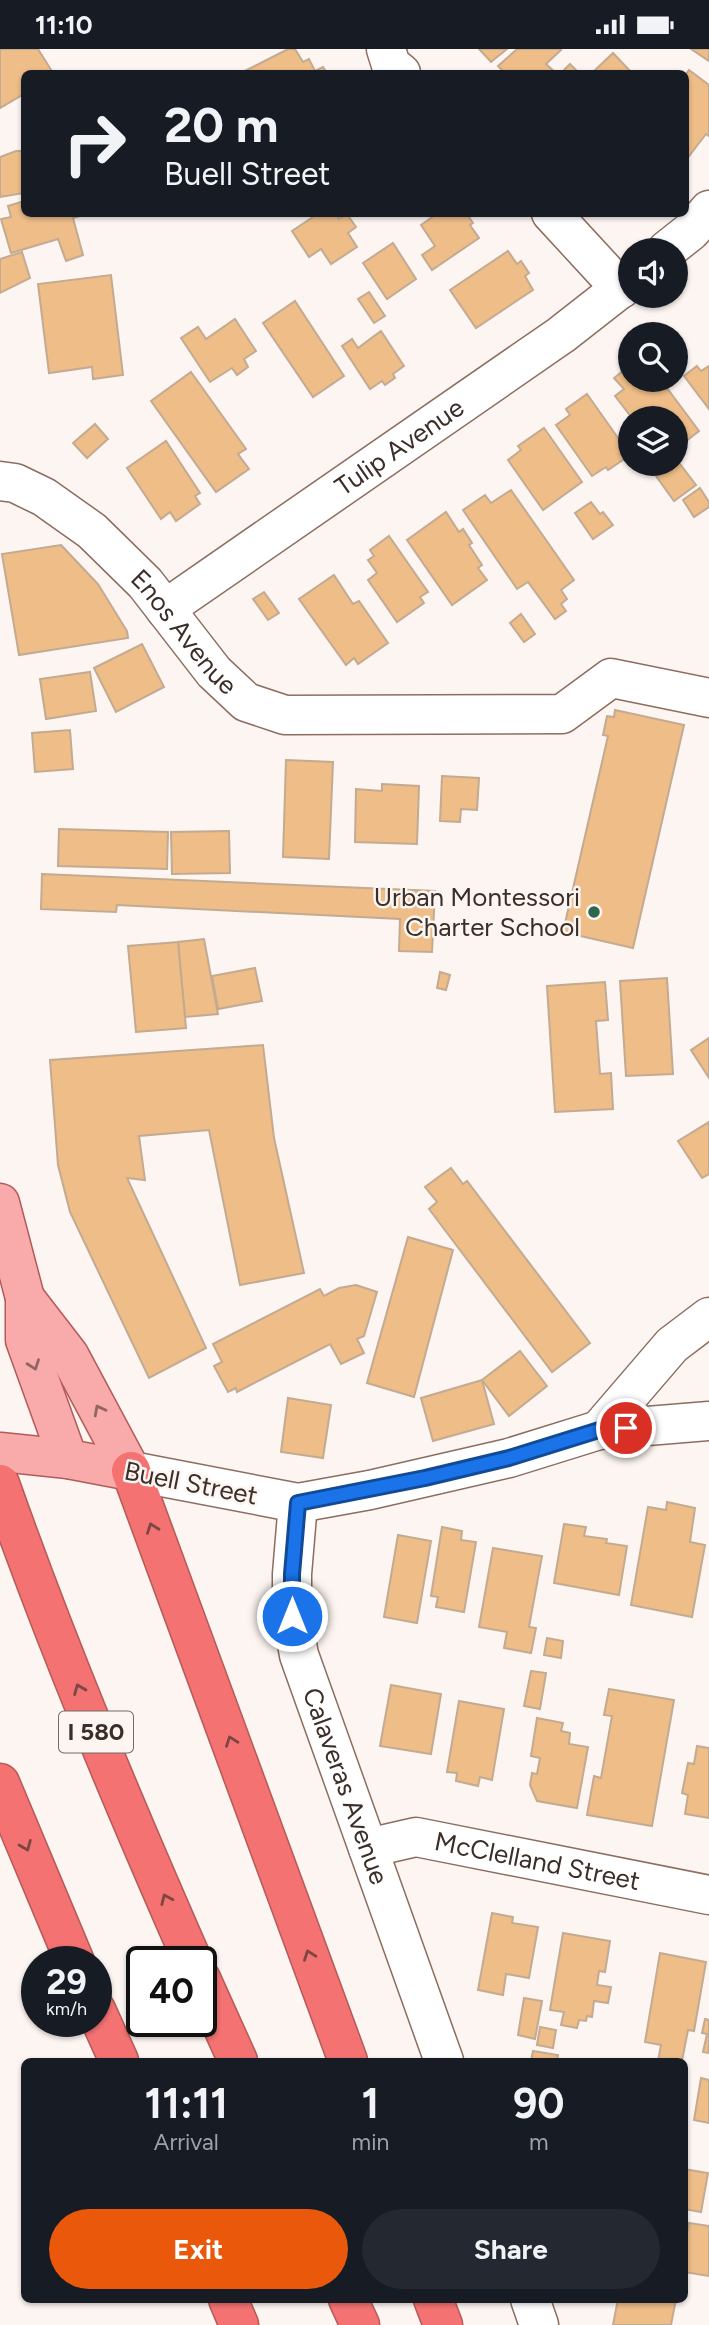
<!DOCTYPE html>
<html lang="en">
<head>
<meta charset="utf-8">
<style>
  :root { --surface:#171b24; --page:#242831; --text:#f1f3f6; --muted:#9ea1a6; --accent:#ea580c }
  body { margin:0; font-family:Figtree,sans-serif; background:var(--page); color:var(--text); height:100vh; display:flex; flex-direction:column; font-size:26px; white-space:nowrap }
  * { box-sizing:border-box; margin:0 }
  p { font-size:23px; color:var(--muted) }
  .icon { flex:none; width:38px; height:38px; fill:none; stroke:currentColor; stroke-width:2; stroke-linecap:round; stroke-linejoin:round }
  .map { position:relative; flex:1; overflow:hidden }
  .sheet { position:absolute; left:21px; top:2009px; width:667px; height:245px; display:flex; flex-direction:column; background:var(--surface); border-radius:10px; box-shadow:0 2px 5px #0004 }
  .sheet>* { flex:none }
  .hud { position:absolute; left:21px; top:21px; width:668px; height:147px; border-radius:10px; box-shadow:0 2px 5px #0004; background:#171b24; color:var(--text); overflow:hidden }
  .fabs { position:absolute; left:618px; top:189px; display:grid; gap:14px }
  .fabs a { display:grid; place-items:center; width:70px; height:70px; border-radius:50%; background:var(--surface); box-shadow:0 2px 5px #0004; font-size:35px }
  .speed { position:absolute; left:21px; top:1897px; display:flex; gap:14px; font-size:35px; font-weight:700; text-align:center }
  .speed>* { display:grid; place-content:center; width:91px; height:91px; border-radius:50%; background:var(--surface); box-shadow:0 2px 5px #0004; line-height:1 }
  .speed small { font-size:18px; font-weight:400 }
  .speed .limit { border:4px solid #111; border-radius:10px; background:#fff; color:#111 }
  .pin { position:absolute; display:grid; place-items:center; width:60px; height:60px; color:#fff; margin:-30px; border:4px solid #fff; border-radius:50%; box-shadow:0 2px 7px #0007 }
  .me { position:absolute; width:77px; margin:-38px; rotate:0deg; stroke-linejoin:round; filter:drop-shadow(0 0 5px #0008) }
  .turn { display:flex; align-items:center; gap:24px; height:147px; padding:0 28px; font-size:32px }
  .turn .icon { width:91px; height:91px; stroke-width:2.5 }
  .turn b { display:block; font-size:49px; line-height:60px }
  .eta { display:flex; justify-content:space-evenly; align-items:center; height:119px; text-align:center }
  .eta b { font-size:42px; font-weight:700; line-height:49px }
  .button { display:flex; gap:14px; margin-top:auto; padding:14px 28px }
  .button a { flex:1; height:80px; border-radius:42px; background:var(--accent); color:#fff; font-size:28px; font-weight:700; line-height:80px; text-align:center }
  .button a+a { background:var(--page); color:var(--text) }
  .status { display:flex; justify-content:space-between; align-items:center; height:49px; padding:0 35px; background:var(--surface); direction:ltr }
  .status svg { height:19px; fill:currentColor }
  .map>svg:first-child { display:block }
  .building { fill:#eebd88; stroke:#c3aa91; stroke-width:2 }
  .lines { fill:none; stroke-linecap:round; stroke-linejoin:round }
  .minor-casing { stroke:#8d6d5f; stroke-width:41 }
  .major-casing { stroke:#b45a58; stroke-width:41 }
  .highway-casing { stroke:#b45a58; stroke-width:41 }
  .minor { stroke:#fff; stroke-width:38 }
  .major { stroke:#f9aaaa; stroke-width:38 }
  .highway { stroke:#f57272; stroke-width:38 }
  .oneway { stroke:#906662 }
  .oneway2 { stroke:#7c4642 }
  .route-casing { stroke:#114b97; stroke-width:18 }
  .route { stroke:#1a73e8; stroke-width:12 }
  .poi-dot { fill:#2e654c; stroke:#fcf5f1; stroke-width:2.5 }
  .labels { text-anchor:middle; stroke-width:5; stroke-linejoin:round; paint-order:stroke }
  .shield { fill:#fcf5f1; stroke:#756a64; stroke-width:2 }
  .shield-label { font-size:24px; font-weight:bold; fill:#3b2e28 }
  .street-label { font-size:26px; fill:#3b2e28; stroke:#fcf5f1 }
  .poi-label { font-size:26px; fill:#3b2e28; stroke:#fcf5f1; text-anchor:end }
</style>
</head>
<body>
<div class="status"><b>11:10</b><svg viewBox="0 0 49 12"><path d="M0 12V9h3v3zM5 12V6h3v6zM10 12V3h3v9zM15 12V0h3v12zM26 1h20v11H26zM47 4h2v5h-2z"/></svg></div>
<div class="map">
<svg width="709" height="2276" viewBox="0 0 709 2276">
  <rect width="100%" height="100%" fill="#fcf5f1"/>
  <g class="building">
    <path d="M2,0h36l15,24h-29v21l-24,14v-58z"/>
    <path d="M288,0h7l8,13 6,-3 6,12 8,-4 4,6h-86z"/>
    <path d="M479,0h28l-16,13z"/>
    <path d="M517,0h43l1,1 -15,14 10,9h-57l3,-3 -4,-4z"/>
    <path d="M691,0h18v12z"/>
    <path d="M613,4l19,20h-40z"/>
    <path d="M570,15l9,9h-18z"/>
    <path d="M689,21l20,15v51l-3,-2 -20,26v-86z"/>
    <path d="M16,102h8v42l-24,4v-40z"/>
    <path d="M24,152v12h66l-17,5 10,37 -17,6 -8,-22 -47,14 -10,-34 10,-2 -3,-11z"/>
    <path d="M319,164h16l4,6 8,-5 9,13 -8,6 9,14 -26,17 -10,-15 -12,8 -17,-26z"/>
    <path d="M438,164h28l7,10 -3,2 9,13 -47,32 -10,-15 13,-9 -14,-21z"/>
    <path d="M393,194l23,36 -29,20 -24,-36z"/>
    <path d="M508,202l9,13 4,-3 8,12 -4,3 8,14 -57,38 -26,-38z"/>
    <path d="M22,203l8,26 -30,15v-34z"/>
    <path d="M111,226l12,100 -30,4 -1,-12 -43,6 -11,-89z"/>
    <path d="M369,243l16,24 -11,7 -16,-24z"/>
    <path d="M295,252l49,75 -31,21 -50,-74z"/>
    <path d="M235,270l21,32 -12,8 4,8 -11,8 -5,-7 -22,14 -29,-44 17,-11 8,12z"/>
    <path d="M381,282l23,35 -11,8 2,4 -10,7 -3,-4 -12,8 -28,-43 10,-7 6,9z"/>
    <path d="M630,316v15h31l38,51 -23,18v-31h-44l-17,-22 9,-7 -10,-11z"/>
    <path d="M697,317l4,5 8,-5v43l-25,-33z"/>
    <path d="M191,323l55,77 -8,5 11,15 -33,23 -65,-91z"/>
    <path d="M587,345l43,61 -22,15 -2,-3 -14,9 -36,-51 14,-10 -4,-6z"/>
    <path d="M95,375l13,15 -21,19 -14,-15z"/>
    <path d="M544,379l38,54 -39,28 -35,-50 13,-10 -3,-4z"/>
    <path d="M166,392l34,52 -5,3 5,8 -24,17 -6,-9 -9,7 -34,-51z"/>
    <path d="M677,411l19,25 -22,16 -18,-25 20,-12z"/>
    <path d="M700,439l9,14v5l-15,10 -11,-17z"/>
    <path d="M511,441l63,90 -13,10 6,9 -6,5 5,7 -11,8 -27,-37 -11,7 -54,-79 22,-15 6,8z"/>
    <path d="M591,453l9,12 3,-2 10,13 -20,14 -18,-26z"/>
    <path d="M446,463l13,20 4,-3 9,14 -3,2 13,20 -4,3 9,12 -35,25 -45,-65z"/>
    <path d="M389,487l39,56 -8,5 4,6 -27,19 -29,-42 9,-7 -9,-13 6,-4 -4,-6z"/>
    <path d="M61,496l37,39 29,47 1,7 -109,17 -17,-101z"/>
    <path d="M334,526l19,29 6,-3 29,42 -30,21 -4,-6 -8,7 -47,-66z"/>
    <path d="M264,543l15,21 -11,7 -15,-21z"/>
    <path d="M521,565l14,20 -11,8 -14,-19z"/>
    <path d="M142,595l22,43 -48,25 -22,-44z"/>
    <path d="M90,623l6,39 -50,8 -6,-40z"/>
    <path d="M615,661l69,15 -51,223 -70,-16 45,-196 -5,-1 4,-19 7,1z"/>
    <path d="M70,681l3,39 -38,3 -3,-39z"/>
    <path d="M286,711l47,2 -4,97 -46,-2z"/>
    <path d="M442,727l37,2 -2,32 -16,-1 -1,13 -20,-1z"/>
    <path d="M382,735l37,2 -2,58 -62,-2 1,-53 26,2z"/>
    <path d="M59,780l109,3 -1,37 -109,-3z"/>
    <path d="M229,782l1,42 -58,1 -1,-42z"/>
    <path d="M42,825l393,17 -3,61 -33,-1 1,-32 -283,-14 -1,7 -75,-3z"/>
    <path d="M204,890l14,75 -33,3 -7,-75z"/>
    <path d="M178,893l8,86 -50,4 -8,-86z"/>
    <path d="M255,919l7,33 -44,8 -6,-33z"/>
    <path d="M440,923l10,3 -4,15 -9,-2z"/>
    <path d="M667,929l6,96 -47,2 -6,-95z"/>
    <path d="M605,933l3,38 -12,1 4,53 11,-1 2,36 -58,3 -8,-126z"/>
    <path d="M709,989v40l-18,-28z"/>
    <path d="M263,996l11,93 30,135 -64,12 -31,-155 -70,6 6,44 -18,-2 79,170 -57,30 -79,-166 -12,-47 -8,-105z"/>
    <path d="M709,1073v52l-7,4 -24,-37z"/>
    <path d="M451,1119l12,16 4,-3 123,162 -38,29 -123,-163 8,-7 -12,-15z"/>
    <path d="M408,1188l45,13 -39,147 -47,-14z"/>
    <path d="M356,1236l21,7 -13,44 -7,3 7,14 -23,11 -11,-20 -93,48 -1,-4 -8,4 -14,-26 8,-4 -9,-18 107,-55 4,7 15,-8z"/>
    <path d="M520,1302l27,35 -38,30 -27,-36z"/>
    <path d="M482,1331l12,44 -61,17 -12,-43z"/>
    <path d="M288,1349l43,7 -8,53 -42,-6z"/>
    <path d="M667,1453l28,6 -5,34 15,3 -13,72 -61,-12 17,-98 18,3z"/>
    <path d="M564,1475l22,3 -2,9 23,3 -1,4 21,3 -8,49 -65,-12z"/>
    <path d="M442,1478l20,4 -1,9 15,2 -12,70 -28,-5 2,-10 -7,-1z"/>
    <path d="M398,1486l33,6 -14,82 -33,-6z"/>
    <path d="M493,1499l49,8 -13,71 7,1 -5,25 -27,-5 3,-16 -28,-5z"/>
    <path d="M547,1589l16,3 -2,17 -17,-3z"/>
    <path d="M531,1622l15,2 -6,36 -16,-3z"/>
    <path d="M391,1636l50,9 -10,60 -51,-8z"/>
    <path d="M609,1640l65,11 -22,126 -65,-11 7,-39 7,2 11,-62 -8,-1z"/>
    <path d="M459,1652l45,8 -12,71 -12,-3 -2,9 -22,-5 1,-8 -10,-1z"/>
    <path d="M537,1669l26,5 -2,8 9,2 -1,11 19,3 -11,61 -40,-7 -7,-16 2,-12 5,1 3,-16 -9,-2z"/>
    <path d="M697,1697l12,2v70l-24,-4 3,-19 -6,-2 6,-30 6,1z"/>
    <path d="M492,1864l21,4 -1,6 26,4 -9,51 -23,-4 -3,21 -25,-5z"/>
    <path d="M563,1884l47,8 -5,31 -6,-1 -2,14 14,2 -3,16 -14,-2 -2,16 -5,-1 -1,5 -7,-1 -2,8 -16,-3 3,-13 -14,-2z"/>
    <path d="M660,1904l46,9 -12,69 -6,-1 -6,31h-24l3,-16 -16,-3z"/>
    <path d="M524,1949l18,3 -7,38 -17,-4z"/>
    <path d="M705,1970l4,1v33l-6,-1 4,-18 -5,-1z"/>
    <path d="M540,1978l16,3 -3,18 -16,-3z"/>
    <path d="M533,2002l25,4 -1,6h-26z"/>
    <path d="M701,2029l8,2v43l-15,-3z"/>
    <path d="M684,2120l24,4 -7,39 -17,-3z"/>
    <path d="M689,2174l20,3v50l-25,-4v-24z"/>
    <path d="M618,2250h58l-5,26h-58z"/>
  </g>
  <g class="lines">
    <g class="minor-casing">
      <g id="minor">
        <path d="M386,0l5,16 10,8"/>
        <path d="M551,164l70,76"/>
        <path d="M667,201l24,-19 18,-21"/>
        <path id="s1" d="M0,432l15,2 29,14 48,34 53,52 69,89 32,30 39,13 277,-1 49,-36 98,20"/>
        <path id="s2" d="M165,560l396,-274 69,-54"/>
        <path d="M599,1381l73,-85 37,-28"/>
        <path d="M131,1422l167,32 72,-13 139,-32 90,-28 110,-9"/>
        <path id="s3" d="M298,1454l-6,71v42l7,39 145,406"/>
        <path id="s4" d="M368,1799l48,-11 293,58"/>
        <path d="M530,2250l9,26"/>
      </g>
    </g>
    <g class="major-casing">
      <g id="major">
        <path d="M0,1154l25,95v42l43,119"/>
        <path d="M25,1249l44,57 62,116"/>
        <path d="M0,1403l68,7 63,12"/>
      </g>
    </g>
    <g class="highway-casing">
      <g id="highway">
        <path d="M131,1422l217,590"/>
        <path d="M0,1435c57,162 124,321 193,478"/>
        <path d="M0,1734l75,179"/>
        <path d="M201,1930l37,82"/>
        <path d="M96,1961l23,51"/>
        <path d="M228,2250l11,26"/>
        <path d="M348,2250l12,26"/>
        <path d="M433,2250l10,26"/>
      </g>
    </g>
    <use href="#minor" class="minor"/>
    <use href="#major" class="major"/>
    <use href="#highway" class="highway"/>
  </g>
  <defs><path id="oneway-chevron" d="M-2-3.5L2.5 0L-2 3.5" fill="none" stroke-width="1.6" stroke-linecap="round" stroke-linejoin="round" transform="scale(1.75)"/></defs>
  <g class="oneway">
    <use href="#oneway-chevron" transform="translate(34 1316) rotate(70)"/>
    <use href="#oneway-chevron" transform="translate(99 1361) rotate(-118)"/>
  </g>
  <g class="oneway2">
    <use href="#oneway-chevron" transform="translate(152 1479) rotate(-110)"/>
    <use href="#oneway-chevron" transform="translate(79 1640) rotate(-112)"/>
    <use href="#oneway-chevron" transform="translate(231 1692) rotate(-110)"/>
    <use href="#oneway-chevron" transform="translate(26 1797) rotate(68)"/>
    <use href="#oneway-chevron" transform="translate(166 1850) rotate(-114)"/>
    <use href="#oneway-chevron" transform="translate(309 1906) rotate(-110)"/>
  </g>
  <g class="lines">
    <g class="route-casing">
      <path id="route" d="M292,1567v-42l6,-71 127,-25 84,-20 90,-28 27,-2"/>
    </g>
    <use href="#route" class="route"/>
  </g>
  <circle class="poi-dot" cx="594" cy="863" r="7"/>
  <g class="labels">
    <rect class="shield" x="59" y="1662.5" width="74" height="41" rx="5"/>
    <g class="shield-label">
      <text x="96" y="1691">I 580</text>
    </g>
    <g class="street-label">
      <text dy="9" stroke="none"><textPath href="#s2" startOffset="285">Tulip Avenue</textPath></text>
      <text dy="9" stroke="none"><textPath href="#s1" startOffset="243">Enos Avenue</textPath></text>
      <text transform="translate(191 1434) rotate(11)" y="9">Buell Street</text>
      <text dy="9" stroke="none"><textPath href="#s3" startOffset="292">Calaveras Avenue</textPath></text>
      <text dy="9" stroke="none"><textPath href="#s4" startOffset="173">McClelland Street</textPath></text>
    </g>
    <g class="poi-label">
      <text x="580" y="857">Urban Montessori<tspan x="580" dy="30">Charter School</tspan></text>
    </g>
  </g>
</svg>
<div class="fabs">
<a><svg class="icon" aria-label="sound" viewBox="0 0 24 24"><path d="M4 9h4l5-4v14l-5-4H4zM17 9q2 3 0 6"/></svg></a>
<a><svg class="icon" aria-label="search" viewBox="0 0 24 24"><circle cx="10" cy="10" r="6"/><path d="M15 15l6 6"/></svg></a>
<a><svg class="icon" aria-label="layers" viewBox="0 0 24 24"><path d="M12 4l9 5-9 5-9-5zM3 14l9 5 9-5"/></svg></a>
</div>
<div class="speed"><div>29<small>km/h</small></div><div class="limit">40</div></div>
<div class="pin" style="left:626px;top:1379px;background:#d93025"><svg class="icon" aria-label="arrive" viewBox="0 0 24 24"><path d="M6 21V4h12l-3 4 3 4H6"/></svg></div>
<svg class="me" style="left:292px;top:1567px" viewBox="-20 -20 40 40"><circle r="17" fill="#1a73e8" stroke="#fff" stroke-width="3"/><path d="M0-11L8 9 0 5-8 9z" fill="#fff"/></svg>
<div class="hud">
<div class="turn"><svg class="icon" aria-label="right" viewBox="0 0 24 24"><path d="M7 20v-9h11M14 6l5 5-5 5"/></svg><div><b>20 m</b>Buell Street</div></div>
</div>
<section class="sheet">
<div class="eta">
<div><b>11:11</b><p>Arrival</p></div>
<div><b>1</b><p>min</p></div>
<div><b>90</b><p>m</p></div>
</div>
<div class="button"><a>Exit</a><a>Share</a></div>
</section>
</div>
</body>
</html>
